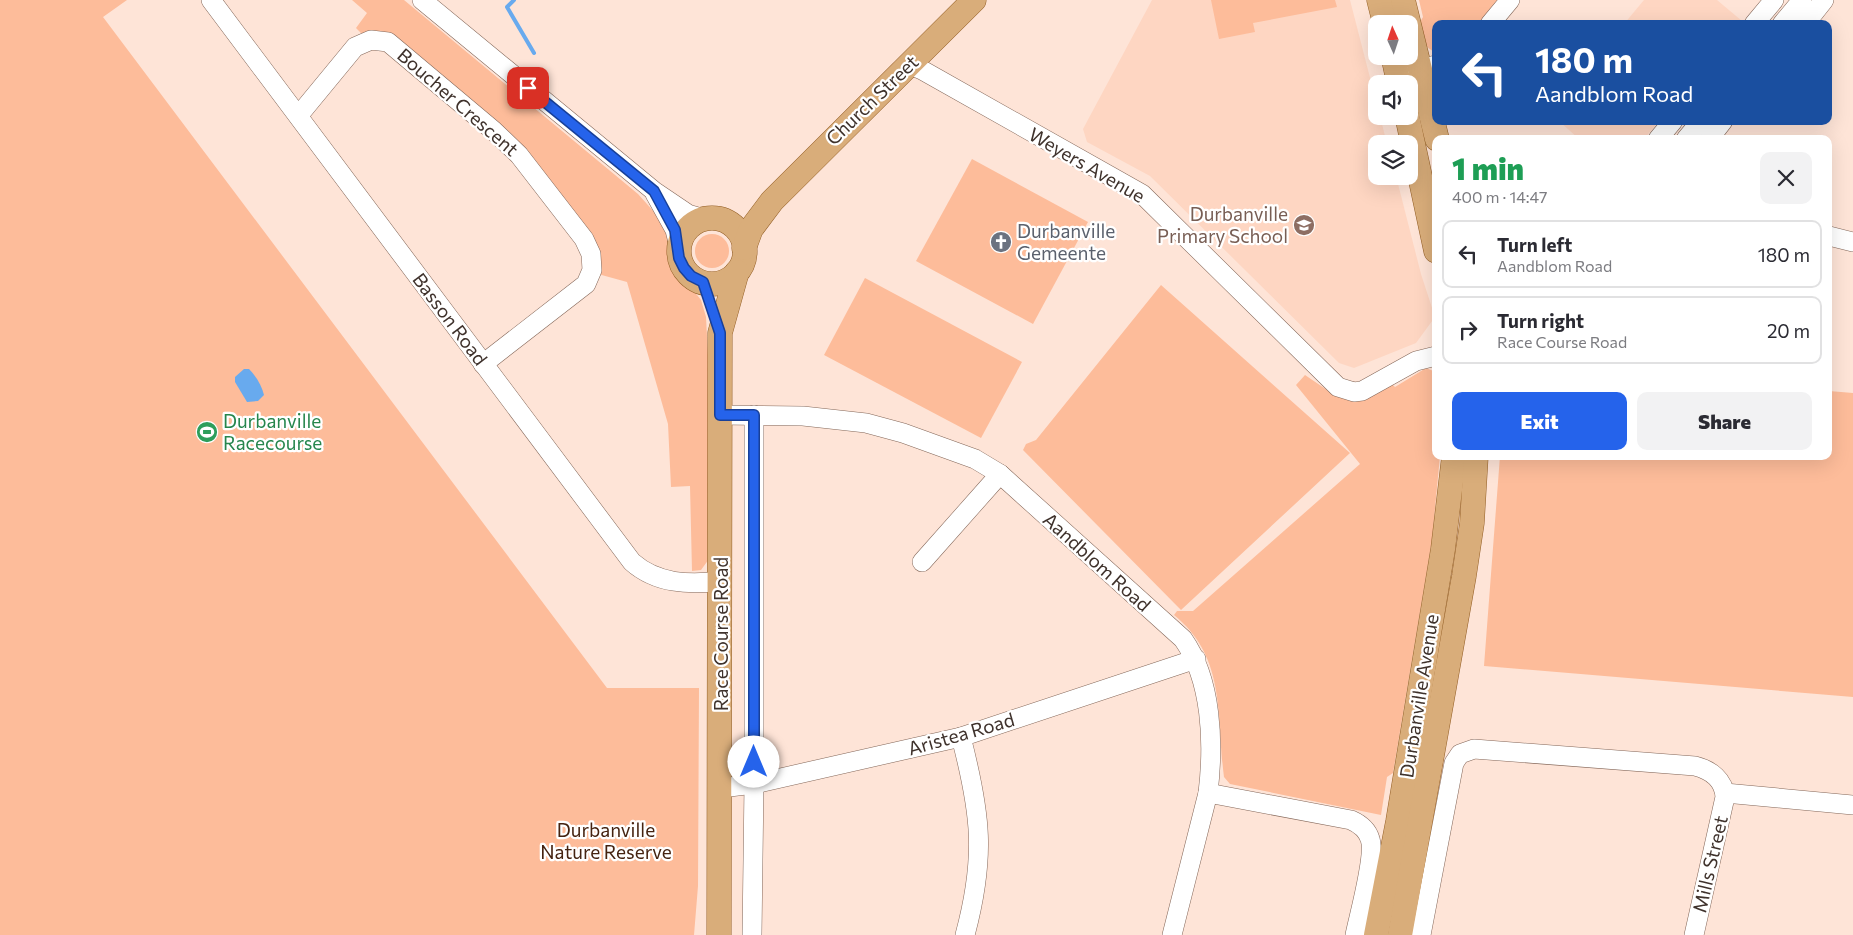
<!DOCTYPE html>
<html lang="en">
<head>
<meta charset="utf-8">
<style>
  :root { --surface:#fff; --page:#f2f2f3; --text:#2b2b33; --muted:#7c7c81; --line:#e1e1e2; --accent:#2563eb }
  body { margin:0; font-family:Commissioner,sans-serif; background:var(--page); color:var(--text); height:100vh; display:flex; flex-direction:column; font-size:19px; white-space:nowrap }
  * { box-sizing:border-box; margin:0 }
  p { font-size:16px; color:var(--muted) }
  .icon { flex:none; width:28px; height:28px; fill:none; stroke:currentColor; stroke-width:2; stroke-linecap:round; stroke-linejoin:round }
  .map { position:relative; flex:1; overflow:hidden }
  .side { position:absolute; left:1432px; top:135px; width:400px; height:325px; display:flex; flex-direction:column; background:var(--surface); border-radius:10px; box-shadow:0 5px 20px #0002 }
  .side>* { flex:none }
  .top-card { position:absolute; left:1432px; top:20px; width:400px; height:105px; border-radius:10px; box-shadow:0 5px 20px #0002; background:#1a4fa0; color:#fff; overflow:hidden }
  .needle { width:32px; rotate:357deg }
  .buttons { position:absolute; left:1368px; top:15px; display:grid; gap:10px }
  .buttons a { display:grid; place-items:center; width:50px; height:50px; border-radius:10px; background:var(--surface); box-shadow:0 5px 20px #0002; font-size:25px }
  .pin { position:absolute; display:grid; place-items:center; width:42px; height:42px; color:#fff; margin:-21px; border-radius:10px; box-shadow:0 2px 8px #0006 }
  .me { position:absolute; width:55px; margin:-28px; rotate:0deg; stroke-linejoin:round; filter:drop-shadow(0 0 4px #0008) }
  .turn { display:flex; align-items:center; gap:18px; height:105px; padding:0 20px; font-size:22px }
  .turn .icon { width:65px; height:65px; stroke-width:2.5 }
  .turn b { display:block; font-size:35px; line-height:42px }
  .round { display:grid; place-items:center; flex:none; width:52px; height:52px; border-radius:10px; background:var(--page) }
  .summary { display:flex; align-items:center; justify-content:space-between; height:85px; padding:0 20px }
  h1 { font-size:30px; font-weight:800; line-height:38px; color:#1e9e55 }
  .button { display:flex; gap:10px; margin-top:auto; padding:10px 20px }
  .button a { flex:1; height:58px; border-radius:10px; background:var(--accent); color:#fff; font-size:20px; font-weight:800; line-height:58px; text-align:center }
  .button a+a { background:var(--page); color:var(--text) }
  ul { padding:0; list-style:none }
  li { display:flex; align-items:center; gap:15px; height:68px; margin:0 10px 8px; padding:0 10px; border:2px solid var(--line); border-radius:10px }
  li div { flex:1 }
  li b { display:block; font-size:19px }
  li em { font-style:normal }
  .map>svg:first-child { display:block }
  .built { fill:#fed6c2 }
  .green { fill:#fdbc9a }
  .water { fill:#68aaee }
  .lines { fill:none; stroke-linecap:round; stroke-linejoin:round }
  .stream { stroke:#68aaee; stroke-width:4 }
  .minor-casing { stroke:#846759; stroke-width:20 }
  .major-casing { stroke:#935e25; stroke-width:25 }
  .minor { stroke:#fff; stroke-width:19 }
  .major { stroke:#d9ad7a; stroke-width:24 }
  .route-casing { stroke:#184099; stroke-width:12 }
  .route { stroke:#2563eb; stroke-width:9 }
  .labels { text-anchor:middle; stroke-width:4.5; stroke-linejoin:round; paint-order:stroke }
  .street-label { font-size:19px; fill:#3f322c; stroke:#fff }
  .education-label { font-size:19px; fill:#785e54; stroke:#fff; text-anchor:end }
  .worship-label { font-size:19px; fill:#5b616d; stroke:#fff; text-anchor:start }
  .leisure-label { font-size:19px; fill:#27864d; stroke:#fff; text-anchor:start }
  .park-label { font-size:19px; fill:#452310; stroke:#fff }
</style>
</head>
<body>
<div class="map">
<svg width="1853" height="935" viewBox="0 0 1853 935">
  <rect width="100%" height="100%" fill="#fee4d7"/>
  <g class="built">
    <path d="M1152,0h198l26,101v15h4l7,28h-11v32h20l25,98 14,43 -19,26 -62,25 -15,-5 -189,-187 -63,-34 -4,-13z"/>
    <path d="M1644,0h73l25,21 -3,3h-115z"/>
    <path d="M1559,121h100l-15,18h-65z"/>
  </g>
  <g class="green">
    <path d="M0,0h127l-24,17 504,671h92l-1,198 -4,49h-694z"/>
    <path d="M352,0h52l234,194 18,20 10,18 10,36 25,32 5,17 4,77 -1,165 -8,11 -9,1 -2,-85 -19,1 -3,-63 -41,-142 -29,-8 -66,-114 -169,-125 -7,-7 11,-15z"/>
    <path d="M1211,0h124l2,7 -84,16 2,9 -36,7z"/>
    <path d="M1419,0h81l-22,24h-42v28c-13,-4 -14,-16 -17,-28l4,-7z"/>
    <path d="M972,159l116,63 -55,102 -117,-63z"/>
    <circle cx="712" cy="251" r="17"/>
    <path d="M865,278l157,84 -41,76 -157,-83z"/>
    <path d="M1161,285l189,168 -169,157 -158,-160 3,-6 10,-4z"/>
    <path d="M1426,368l10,4v84h4l-8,84 -39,233 -6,4 -6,38 -151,-31 -6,-7c-8,-61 3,-119 -50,-162l3,-4h16l167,-147 -64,-79 9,-10 25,17 62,-8 3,3z"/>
    <path d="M1829,391l24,2v304l-369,-31 16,-210h329z"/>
  </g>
  <path class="water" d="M244,369h5c7,7 13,17 15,26l-6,6 -11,1 -12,-20v-5z"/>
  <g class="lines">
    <path class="stream" d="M514,0l-7,7 27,46"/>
    <g class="minor-casing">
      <g id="minor">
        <path d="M211,0l421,562c25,22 57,23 89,19"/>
        <path d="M422,0l232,191 34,23 17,5"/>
        <path d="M1490,24l20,-24"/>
        <path d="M1754,24l20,-24"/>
        <path d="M1782,24l20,-24"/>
        <path d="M1805,24l19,-24"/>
        <path d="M908,64l14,6 220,124 196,193 16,5 8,-1 54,-30 20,-5"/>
        <path d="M1408,72l28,-7"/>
        <path d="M299,115l56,-68 16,-7 17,2 106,89 25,24 65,84 7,15 1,16 -6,14 -103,80"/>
        <path d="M1658,139l15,-18"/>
        <path d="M1686,139l15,-18"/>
        <path d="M1709,139l14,-18"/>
        <path d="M655,194l20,36 4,16"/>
        <path d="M1829,236l24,6"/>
        <path d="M720,415l83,1 63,7 37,10 72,26 25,15 183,165c29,41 31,104 25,154l-36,142"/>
        <path d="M922,562l78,-88"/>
        <path d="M961,737c20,77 25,120 4,198"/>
        <path d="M754,762v-347"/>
        <path d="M721,788l33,-4 207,-47 235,-78"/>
        <path d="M1208,793l143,27c9,4 16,9 19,19 6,16 -11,76 -15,96"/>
        <path d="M1725,793l128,12"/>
        <path d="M752,935l2,-151"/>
        <path d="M1421,935l33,-172 6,-9 14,-5 221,17c16,4 29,14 30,31l-31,138"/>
      </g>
    </g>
    <g class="major-casing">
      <g id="major">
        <path d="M1379,0l6,24"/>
        <path d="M1403,0l34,139"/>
        <path d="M1393,56l6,28"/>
        <path d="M1407,116l29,135"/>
        <circle cx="712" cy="251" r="33"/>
        <path d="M744,248l7,-19 21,-28 202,-201"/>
        <path d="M719,935l1,-602 17,-61"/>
        <path d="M1376,935l22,-114 45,-272 11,-93"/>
        <path d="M1400,935l64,-359 8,-53 4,-67"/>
      </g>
    </g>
    <use href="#minor" class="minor"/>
    <use href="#major" class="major"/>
  </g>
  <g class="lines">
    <g class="route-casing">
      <path id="route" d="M528,88l126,103 21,39 4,28 5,10 7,8 12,6 17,51v82h34v347"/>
    </g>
    <use href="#route" class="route"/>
  </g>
  <defs>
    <g id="school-disc" transform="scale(1.125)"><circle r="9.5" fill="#8d6e63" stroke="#fff"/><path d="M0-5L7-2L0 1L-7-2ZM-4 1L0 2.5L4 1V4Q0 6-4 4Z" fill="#fff"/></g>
    <g id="church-disc" transform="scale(1.125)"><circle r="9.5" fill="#6b7280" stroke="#fff"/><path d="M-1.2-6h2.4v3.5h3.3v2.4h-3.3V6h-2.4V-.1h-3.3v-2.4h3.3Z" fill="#fff"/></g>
    <g id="stadium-disc" transform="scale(1.125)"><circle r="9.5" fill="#2e9e5b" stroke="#fff"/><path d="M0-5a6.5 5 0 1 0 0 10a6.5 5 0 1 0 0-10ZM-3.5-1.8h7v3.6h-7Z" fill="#fff"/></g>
  </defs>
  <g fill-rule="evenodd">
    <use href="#school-disc" x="1304" y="225"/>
    <use href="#church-disc" x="1001" y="242"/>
    <use href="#stadium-disc" x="207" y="432"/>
  </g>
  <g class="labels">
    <g class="street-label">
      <text transform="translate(872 100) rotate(-44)" y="7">Church Street</text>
      <text transform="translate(458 102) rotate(41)" y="7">Boucher Crescent</text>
      <text transform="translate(1087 165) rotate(30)" y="7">Weyers Avenue</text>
      <text transform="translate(450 319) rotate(53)" y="7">Basson Road</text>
      <text transform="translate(1097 562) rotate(42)" y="7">Aandblom Road</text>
      <text transform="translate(721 634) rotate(-90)" y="7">Race Course Road</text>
      <text transform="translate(1419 696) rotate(-81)" y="7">Durbanville Avenue</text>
      <text transform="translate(961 734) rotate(-16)" y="7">Aristea Road</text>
      <text transform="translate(1710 864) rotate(-77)" y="7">Mills Street</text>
    </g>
    <g class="education-label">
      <text x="1288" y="221">Durbanville<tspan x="1288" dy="22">Primary School</tspan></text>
    </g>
    <g class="worship-label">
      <text x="1017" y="238">Durbanville<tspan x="1017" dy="22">Gemeente</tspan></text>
    </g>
    <g class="leisure-label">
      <text x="223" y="428">Durbanville<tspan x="223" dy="22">Racecourse</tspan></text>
    </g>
    <g class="park-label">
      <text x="606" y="837">Durbanville<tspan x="606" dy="22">Nature Reserve</tspan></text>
    </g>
  </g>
</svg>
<div class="buttons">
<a><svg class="needle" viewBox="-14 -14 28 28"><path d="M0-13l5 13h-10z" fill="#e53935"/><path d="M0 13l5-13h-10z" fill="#7c7c81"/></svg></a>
<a><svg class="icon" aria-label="sound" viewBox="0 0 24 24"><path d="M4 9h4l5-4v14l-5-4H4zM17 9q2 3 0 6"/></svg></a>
<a><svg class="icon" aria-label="layers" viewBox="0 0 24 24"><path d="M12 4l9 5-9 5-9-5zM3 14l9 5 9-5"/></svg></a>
</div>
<div class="pin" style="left:528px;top:88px;background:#d93025"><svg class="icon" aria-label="arrive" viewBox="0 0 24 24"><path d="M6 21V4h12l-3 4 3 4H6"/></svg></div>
<svg class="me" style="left:754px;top:762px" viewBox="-20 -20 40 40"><circle r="19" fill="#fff"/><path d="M0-13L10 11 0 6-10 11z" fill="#2563eb"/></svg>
<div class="top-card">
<div class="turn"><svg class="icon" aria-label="left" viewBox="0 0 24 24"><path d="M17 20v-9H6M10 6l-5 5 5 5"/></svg><div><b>180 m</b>Aandblom Road</div></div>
</div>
<section class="side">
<div class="summary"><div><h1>1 min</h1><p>400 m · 14:47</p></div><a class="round"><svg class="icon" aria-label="close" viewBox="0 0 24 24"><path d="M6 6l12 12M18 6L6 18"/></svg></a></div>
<ul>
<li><svg class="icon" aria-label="left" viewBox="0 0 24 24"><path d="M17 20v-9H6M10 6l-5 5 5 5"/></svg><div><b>Turn left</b><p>Aandblom Road</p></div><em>180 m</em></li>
<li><svg class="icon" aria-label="right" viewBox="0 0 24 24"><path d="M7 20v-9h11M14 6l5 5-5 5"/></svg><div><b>Turn right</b><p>Race Course Road</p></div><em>20 m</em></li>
</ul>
<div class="button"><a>Exit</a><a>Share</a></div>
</section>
</div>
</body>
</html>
